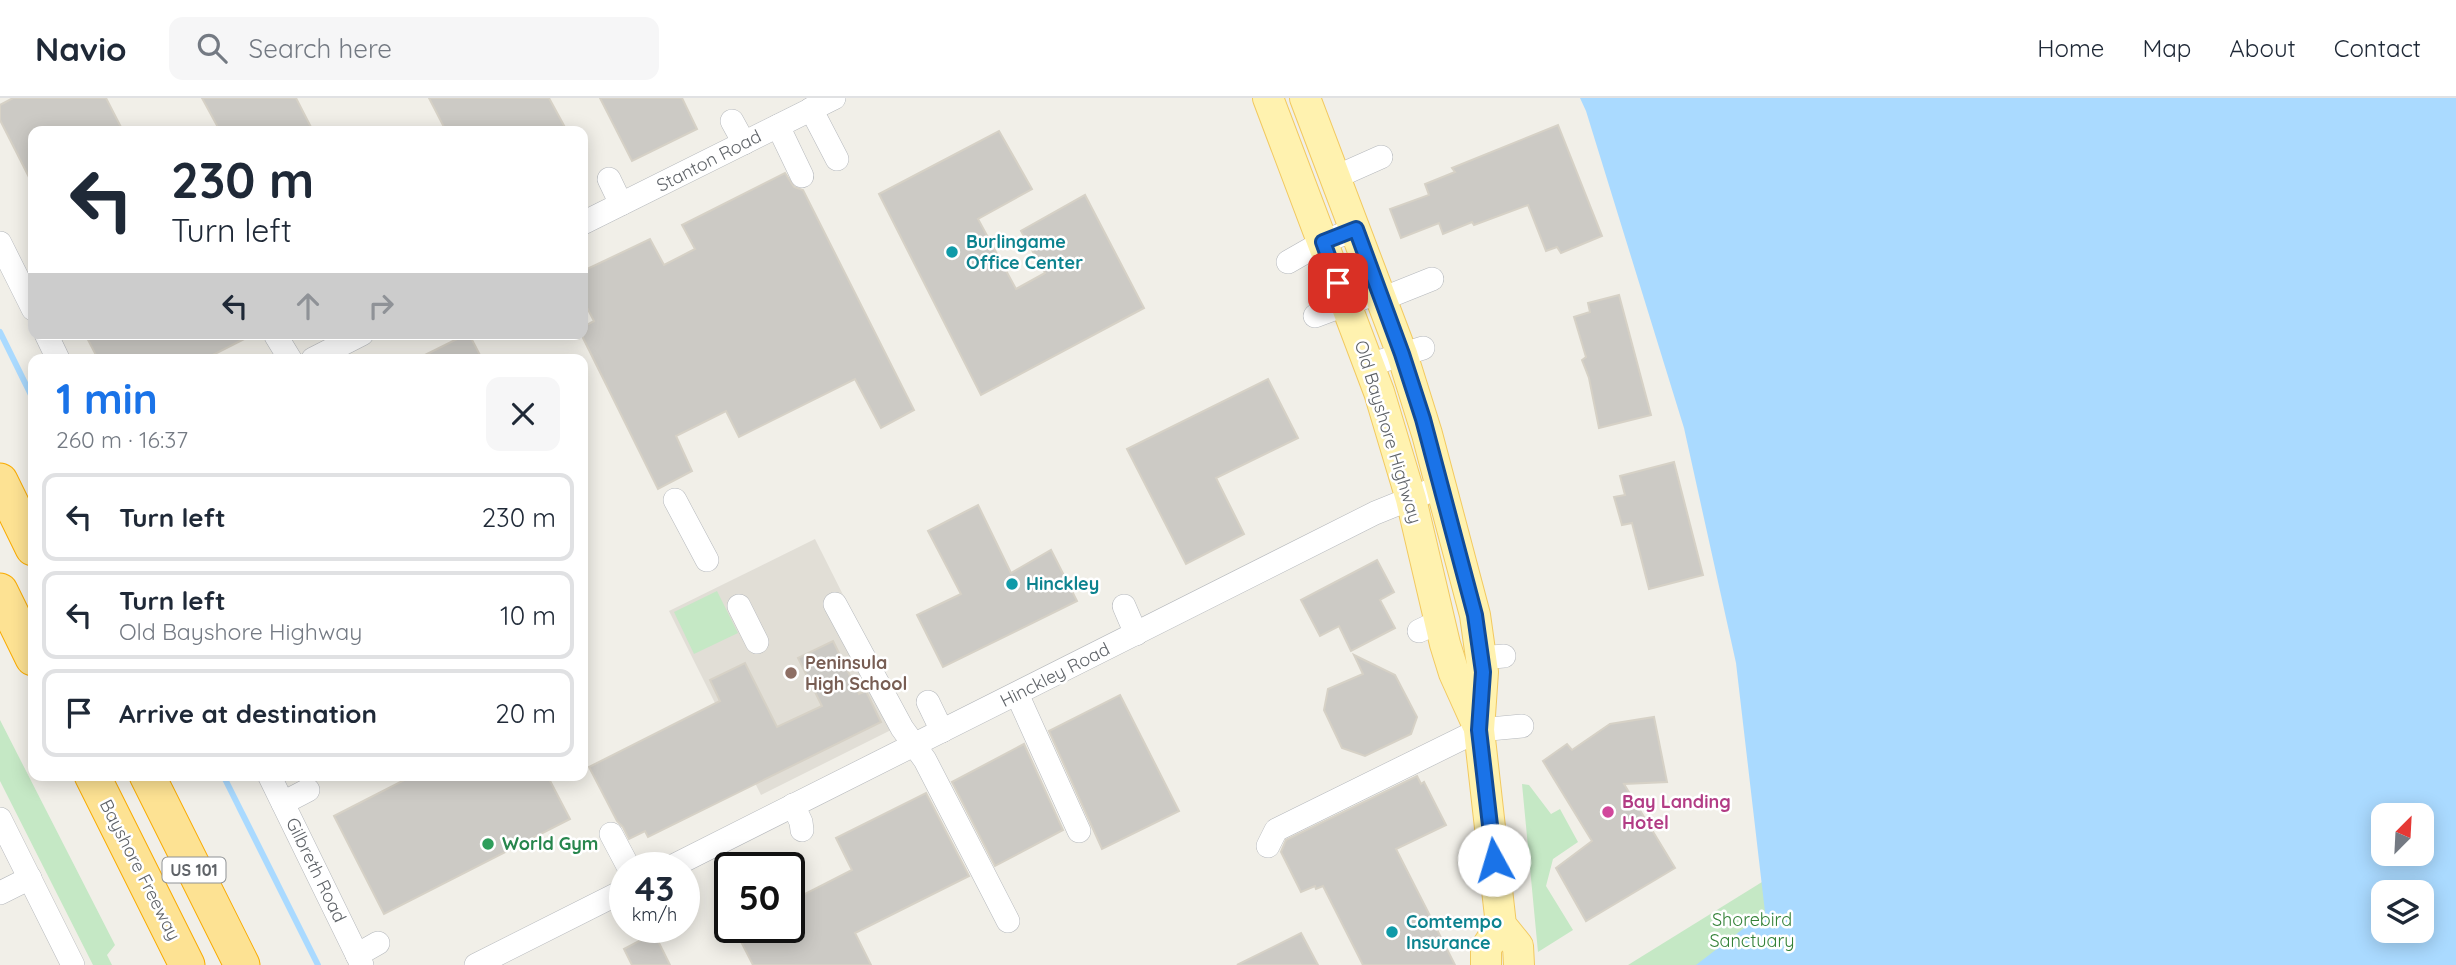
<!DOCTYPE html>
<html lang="en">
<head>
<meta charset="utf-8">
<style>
  :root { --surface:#fff; --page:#f6f6f7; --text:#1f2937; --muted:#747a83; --line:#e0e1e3; --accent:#1a73e8 }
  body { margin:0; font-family:Quicksand,sans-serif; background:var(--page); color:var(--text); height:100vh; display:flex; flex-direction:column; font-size:26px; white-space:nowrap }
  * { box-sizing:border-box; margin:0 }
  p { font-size:23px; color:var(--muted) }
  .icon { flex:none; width:38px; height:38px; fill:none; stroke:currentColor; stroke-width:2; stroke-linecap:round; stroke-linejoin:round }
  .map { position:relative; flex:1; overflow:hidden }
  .panel { position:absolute; left:28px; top:256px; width:560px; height:427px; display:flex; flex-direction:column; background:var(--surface); border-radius:14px; box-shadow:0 4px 18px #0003 }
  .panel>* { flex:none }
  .guide { position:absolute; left:28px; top:28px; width:560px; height:214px; border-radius:14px; box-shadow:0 4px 18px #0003; background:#fff; color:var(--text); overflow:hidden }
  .needle { width:46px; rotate:24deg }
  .buttons { position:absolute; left:2371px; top:705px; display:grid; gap:14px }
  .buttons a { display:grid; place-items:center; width:63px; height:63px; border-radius:14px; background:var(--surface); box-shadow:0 4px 18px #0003; font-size:35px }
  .speed { position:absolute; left:609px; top:754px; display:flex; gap:14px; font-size:35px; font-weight:700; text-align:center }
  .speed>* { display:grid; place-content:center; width:91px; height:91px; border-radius:50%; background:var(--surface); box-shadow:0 4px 18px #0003; line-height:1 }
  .speed small { font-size:18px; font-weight:400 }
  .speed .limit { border:4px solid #111; border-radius:10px; background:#fff; color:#111 }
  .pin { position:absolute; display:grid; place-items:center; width:60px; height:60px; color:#fff; margin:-30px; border-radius:14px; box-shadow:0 4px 10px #0006 }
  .me { position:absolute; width:77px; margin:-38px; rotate:354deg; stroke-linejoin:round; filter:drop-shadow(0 0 5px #0008) }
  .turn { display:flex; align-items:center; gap:24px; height:147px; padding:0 28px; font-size:32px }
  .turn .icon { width:91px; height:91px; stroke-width:2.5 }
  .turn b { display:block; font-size:49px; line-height:60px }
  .lanes { display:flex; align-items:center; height:66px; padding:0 28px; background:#0003; justify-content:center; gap:35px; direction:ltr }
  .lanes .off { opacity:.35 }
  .round { display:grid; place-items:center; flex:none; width:74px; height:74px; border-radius:14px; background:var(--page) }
  .overview { display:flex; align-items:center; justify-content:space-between; height:119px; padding:0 28px }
  h1 { font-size:42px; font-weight:800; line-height:52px; color:var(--accent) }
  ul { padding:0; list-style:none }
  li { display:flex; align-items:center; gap:21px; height:88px; margin:0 14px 10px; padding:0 14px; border:4px solid var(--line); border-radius:14px }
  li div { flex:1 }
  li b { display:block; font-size:26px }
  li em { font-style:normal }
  header { display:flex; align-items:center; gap:42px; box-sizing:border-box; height:98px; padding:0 35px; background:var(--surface); border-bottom:2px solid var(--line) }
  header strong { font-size:33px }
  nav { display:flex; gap:38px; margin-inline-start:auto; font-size:24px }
  .search { width:490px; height:63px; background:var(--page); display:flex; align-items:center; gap:18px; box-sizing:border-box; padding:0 24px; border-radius:14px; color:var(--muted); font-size:26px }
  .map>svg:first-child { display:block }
  .education { fill:#e1ded6 }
  .green { fill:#c5e8c5 }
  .water { fill:#aadaff; fill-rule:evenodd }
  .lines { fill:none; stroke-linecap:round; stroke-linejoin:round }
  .stream { stroke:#aadaff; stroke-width:6 }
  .building { fill:#cccac5; stroke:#d6d1c6; stroke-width:2 }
  .minor-casing { stroke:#b5b8bc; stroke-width:24 }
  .major-casing { stroke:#f2c960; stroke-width:32 }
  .highway-casing { stroke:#f9ab00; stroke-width:37 }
  .minor { stroke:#fff; stroke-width:23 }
  .major { stroke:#fff2af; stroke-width:30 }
  .highway { stroke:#fde293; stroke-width:35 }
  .route-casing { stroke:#114b97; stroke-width:18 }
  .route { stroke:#1a73e8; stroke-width:12 }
  .culture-dot { fill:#0f9aa8; stroke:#fff; stroke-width:2.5 }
  .education-dot { fill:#8d6e63; stroke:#fff; stroke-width:2.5 }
  .hotel-dot { fill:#d1479c; stroke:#fff; stroke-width:2.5 }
  .leisure-dot { fill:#2e9e5b; stroke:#fff; stroke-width:2.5 }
  .labels { text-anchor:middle; stroke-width:5; stroke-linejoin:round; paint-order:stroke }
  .shield { fill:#fff; stroke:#8f9295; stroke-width:2 }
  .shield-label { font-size:16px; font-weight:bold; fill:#5f6368 }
  .street-label { font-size:18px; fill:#5f6368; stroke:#fff }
  .culture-label { font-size:18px; font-weight:bold; fill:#0d838f; stroke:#fff; text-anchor:start }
  .education-label { font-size:18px; font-weight:bold; fill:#785e54; stroke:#fff; text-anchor:start }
  .hotel-label { font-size:18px; font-weight:bold; fill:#b23c85; stroke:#fff; text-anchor:start }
  .leisure-label { font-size:18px; font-weight:bold; fill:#27864d; stroke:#fff; text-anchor:start }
  .park-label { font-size:18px; fill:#348238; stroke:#fff }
</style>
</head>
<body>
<header>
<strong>Navio</strong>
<div class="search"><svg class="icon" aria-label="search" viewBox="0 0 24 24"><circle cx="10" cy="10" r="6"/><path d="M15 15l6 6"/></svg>Search here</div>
<nav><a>Home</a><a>Map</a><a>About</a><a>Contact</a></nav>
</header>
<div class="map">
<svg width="2456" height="867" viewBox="0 0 2456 867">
  <rect width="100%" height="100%" fill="#f1efe8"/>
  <path class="education" d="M815,441l92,183 -146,73 -92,-184z"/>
  <g class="green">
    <path d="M717,493l21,42 -44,21 -20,-42z"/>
    <path d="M0,622l115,225 -8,10 5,10h-19l-93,-184z"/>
    <path d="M1522,686l7,1 22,29 9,-5 18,33 -25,17 -7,27 27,44 -35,22z"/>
    <path d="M1762,784l55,83h-189z"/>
  </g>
  <path class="water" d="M1580,0h876v867h-760l69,-53 -29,-249 -52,-235 -98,-317zM2384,718h38v38h-38zM2384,794h38v39h-38z"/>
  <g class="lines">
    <g class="stream">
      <path d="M0,234l33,67"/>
      <path d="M223,677l95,190"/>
    </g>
  </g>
  <g class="building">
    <path d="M13,0h93l17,33h-90v54l-33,-65v-15z"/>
    <path d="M202,0h94l17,33h-93z"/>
    <path d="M429,0h120l18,33h-121z"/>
    <path d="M600,0h82l15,31 -65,32z"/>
    <path d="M1558,27l44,111 -41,17 -4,-6 -11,4 -18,-46 -54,20 -2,-3 -29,12 -4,-11 -38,15 -11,-29 39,-14 -4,-11 30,-12 -3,-4z"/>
    <path d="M999,33l33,58 -54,30 38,70 29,-16 -24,-42 64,-36 59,113 -163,87 -102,-201z"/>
    <path d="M785,75l9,14 9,3 111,220 -33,18 -26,-49 -116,58 -13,-26 -50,25 16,35 -34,18 -75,-151v-11l11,-6 -11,-21v-29l67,-32 14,26 31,-16 -13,-24z"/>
    <path d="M1619,197l32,120 -52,13 -10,-50 -7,-18 4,-3 -12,-40 16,-5 -2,-9z"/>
    <path d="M85,236h169l-49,25h-107z"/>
    <path d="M467,236h2l13,25h-65z"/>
    <path d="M1268,281l30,59 -82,40 28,56 -58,30 -59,-115z"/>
    <path d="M1674,364l29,113 -54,14 -17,-66 -10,2 -8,-28 11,-2 -5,-19z"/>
    <path d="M978,407l33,68 40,-23 26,51 -134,66 -26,-52 44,-21 -33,-63z"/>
    <path d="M1377,462l17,32 -14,8 15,28 -44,23 -12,-25 -19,10 -19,-36z"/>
    <path d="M833,543l26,53 7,-3 15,31 -233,115 -3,-6 -16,8 -6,-12 -6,-6 -28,-54 131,-66 -10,-21 35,-17 32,64 45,-21 -24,-48z"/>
    <path d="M1354,557l41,20 22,42 -6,17 -46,22 -23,-8 -18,-38 4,-21 35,-15z"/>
    <path d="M1120,597l59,116 -77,38 -53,-118z"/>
    <path d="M1654,619l13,65 -43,2 51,84 -89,53 -30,-53 36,-27 -49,-80 24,-17 5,6 38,-26z"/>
    <path d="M1024,646l39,86 -68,36 -43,-84z"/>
    <path d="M414,677h133l23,44 -186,95 -50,-98z"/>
    <path d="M1417,678l4,8 3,-2 22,43 -50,24 59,116h-92l-40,-79 -7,3 -1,-3 -14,6 -20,-40 5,-12z"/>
    <path d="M926,695l43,83 -114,57 16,32h-118l-19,-37h55v-26l63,-32 -16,-32z"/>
    <path d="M654,835l16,32h-38l-8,-16z"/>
    <path d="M1301,835l17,32h-81z"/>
  </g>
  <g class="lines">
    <g class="minor-casing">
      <g id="minor">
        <path d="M811,11l26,50"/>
        <path d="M732,23l12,22"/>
        <path d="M778,28l24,50"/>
        <path d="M1336,79l45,-20"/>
        <path d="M609,81l12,25"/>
        <path d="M583,125l251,-125"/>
        <path d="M0,145l33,66"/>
        <path d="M1288,164l35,-20 33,-13"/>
        <path d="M1382,201l50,-20"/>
        <path d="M1315,218l64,-24"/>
        <path d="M46,236l12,25"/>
        <path d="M276,238l14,23"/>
        <path d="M313,261l49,-25"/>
        <path d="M1369,267l54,-17"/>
        <path d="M675,402l32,60"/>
        <path d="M835,506l67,124 23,32 83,161"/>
        <path d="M739,508l18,36"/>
        <path d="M1124,508l12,28"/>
        <path d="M1419,533l21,-10"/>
        <path d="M1481,560l23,-2"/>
        <path d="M1017,596l62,137"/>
        <path d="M928,604l14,29"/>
        <path d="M269,677l93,190"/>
        <path d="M283,705l25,-13"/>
        <path d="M793,707l8,17 1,8"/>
        <path d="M0,721l73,146"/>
        <path d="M611,736l18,34"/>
        <path d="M1268,748l8,-16 203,-100 43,-4"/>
        <path d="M669,770l706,-355 67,-27"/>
        <path d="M0,795l30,-15"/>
        <path d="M357,857l21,-12"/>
        <path d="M476,867l149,-75"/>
      </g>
    </g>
    <g class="major-casing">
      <g id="major">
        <path d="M1268,0l111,294 32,107 34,145 9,29 23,51"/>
        <path d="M1305,0l97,256 25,80 48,181 8,57 -4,58 22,195 17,21 1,19"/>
        <path d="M1486,867v-17l15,-23"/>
      </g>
    </g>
    <g class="highway-casing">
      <g id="highway">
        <path d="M0,383l33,67"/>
        <path d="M0,493l33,67"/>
        <path d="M92,677l95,190"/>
        <path d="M147,677l95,190"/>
      </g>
    </g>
    <use href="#minor" class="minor"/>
    <use href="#major" class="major"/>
    <use href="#highway" class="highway"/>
  </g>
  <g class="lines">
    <g class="route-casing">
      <path id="route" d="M1338,185l-15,-41 33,-13 46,125 21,65 52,196 8,57 -4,58 15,130"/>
    </g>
    <use href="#route" class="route"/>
  </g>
  <g class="culture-dot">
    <circle cx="952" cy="154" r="7"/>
    <circle cx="1012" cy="486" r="7"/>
    <circle cx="1392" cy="834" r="7"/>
  </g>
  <circle class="education-dot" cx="791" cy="575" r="7"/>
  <circle class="hotel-dot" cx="1608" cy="714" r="7"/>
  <circle class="leisure-dot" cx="488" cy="746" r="7"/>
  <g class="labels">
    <rect class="shield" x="162.5" y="759.5" width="63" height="25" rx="5"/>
    <g class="shield-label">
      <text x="194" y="778">US 101</text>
    </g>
    <g class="street-label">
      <text transform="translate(709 63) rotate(-27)" y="6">Stanton Road</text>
      <text transform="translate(1388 334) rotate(73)" y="6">Old Bayshore Highway</text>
      <text transform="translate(1055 577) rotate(-27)" y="6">Hinckley Road</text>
      <text transform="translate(140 772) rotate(63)" y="6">Bayshore Freeway</text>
      <text transform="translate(316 772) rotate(64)" y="6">Gilbreth Road</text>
    </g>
    <g class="culture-label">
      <text x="966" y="150">Burlingame<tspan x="966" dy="21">Office Center</tspan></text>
      <text x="1026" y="492">Hinckley</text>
      <text x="1406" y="830">Comtempo<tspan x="1406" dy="21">Insurance</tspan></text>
    </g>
    <g class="education-label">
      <text x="805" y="571">Peninsula<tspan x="805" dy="21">High School</tspan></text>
    </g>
    <g class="hotel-label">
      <text x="1622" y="710">Bay Landing<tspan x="1622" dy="21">Hotel</tspan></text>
    </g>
    <g class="leisure-label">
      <text x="502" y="752">World Gym</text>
    </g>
    <g class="park-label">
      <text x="1752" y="828">Shorebird<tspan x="1752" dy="21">Sanctuary</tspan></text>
    </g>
  </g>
</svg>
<div class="buttons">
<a><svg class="needle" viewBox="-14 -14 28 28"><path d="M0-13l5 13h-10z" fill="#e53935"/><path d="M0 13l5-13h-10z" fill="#747a83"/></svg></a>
<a><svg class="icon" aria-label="layers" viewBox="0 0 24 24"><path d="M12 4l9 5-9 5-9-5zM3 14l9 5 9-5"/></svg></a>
</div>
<div class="speed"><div>43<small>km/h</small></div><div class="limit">50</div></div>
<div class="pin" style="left:1338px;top:185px;background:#d93025"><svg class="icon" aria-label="arrive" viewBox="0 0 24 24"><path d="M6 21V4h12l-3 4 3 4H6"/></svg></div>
<svg class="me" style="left:1494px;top:762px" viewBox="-20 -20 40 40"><circle r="19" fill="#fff"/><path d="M0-13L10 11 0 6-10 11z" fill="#1a73e8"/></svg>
<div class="guide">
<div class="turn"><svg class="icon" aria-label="left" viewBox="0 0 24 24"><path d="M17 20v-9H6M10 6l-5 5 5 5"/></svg><div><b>230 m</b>Turn left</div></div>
<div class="lanes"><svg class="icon" aria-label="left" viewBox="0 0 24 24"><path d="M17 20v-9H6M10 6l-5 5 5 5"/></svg><svg class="icon off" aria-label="ahead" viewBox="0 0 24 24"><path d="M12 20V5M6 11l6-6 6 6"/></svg><svg class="icon off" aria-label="right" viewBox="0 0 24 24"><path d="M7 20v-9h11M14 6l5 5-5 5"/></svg></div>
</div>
<section class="panel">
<div class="overview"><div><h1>1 min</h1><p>260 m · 16:37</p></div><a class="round"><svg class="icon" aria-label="close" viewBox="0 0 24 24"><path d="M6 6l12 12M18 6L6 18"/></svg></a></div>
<ul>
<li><svg class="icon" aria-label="left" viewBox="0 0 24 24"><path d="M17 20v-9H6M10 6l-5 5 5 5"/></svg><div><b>Turn left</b></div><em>230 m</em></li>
<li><svg class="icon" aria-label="left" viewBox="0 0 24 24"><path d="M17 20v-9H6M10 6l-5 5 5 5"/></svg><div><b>Turn left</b><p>Old Bayshore Highway</p></div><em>10 m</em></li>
<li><svg class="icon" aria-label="arrive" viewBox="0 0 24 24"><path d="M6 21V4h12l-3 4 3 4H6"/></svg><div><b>Arrive at destination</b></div><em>20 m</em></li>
</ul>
</section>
</div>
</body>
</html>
